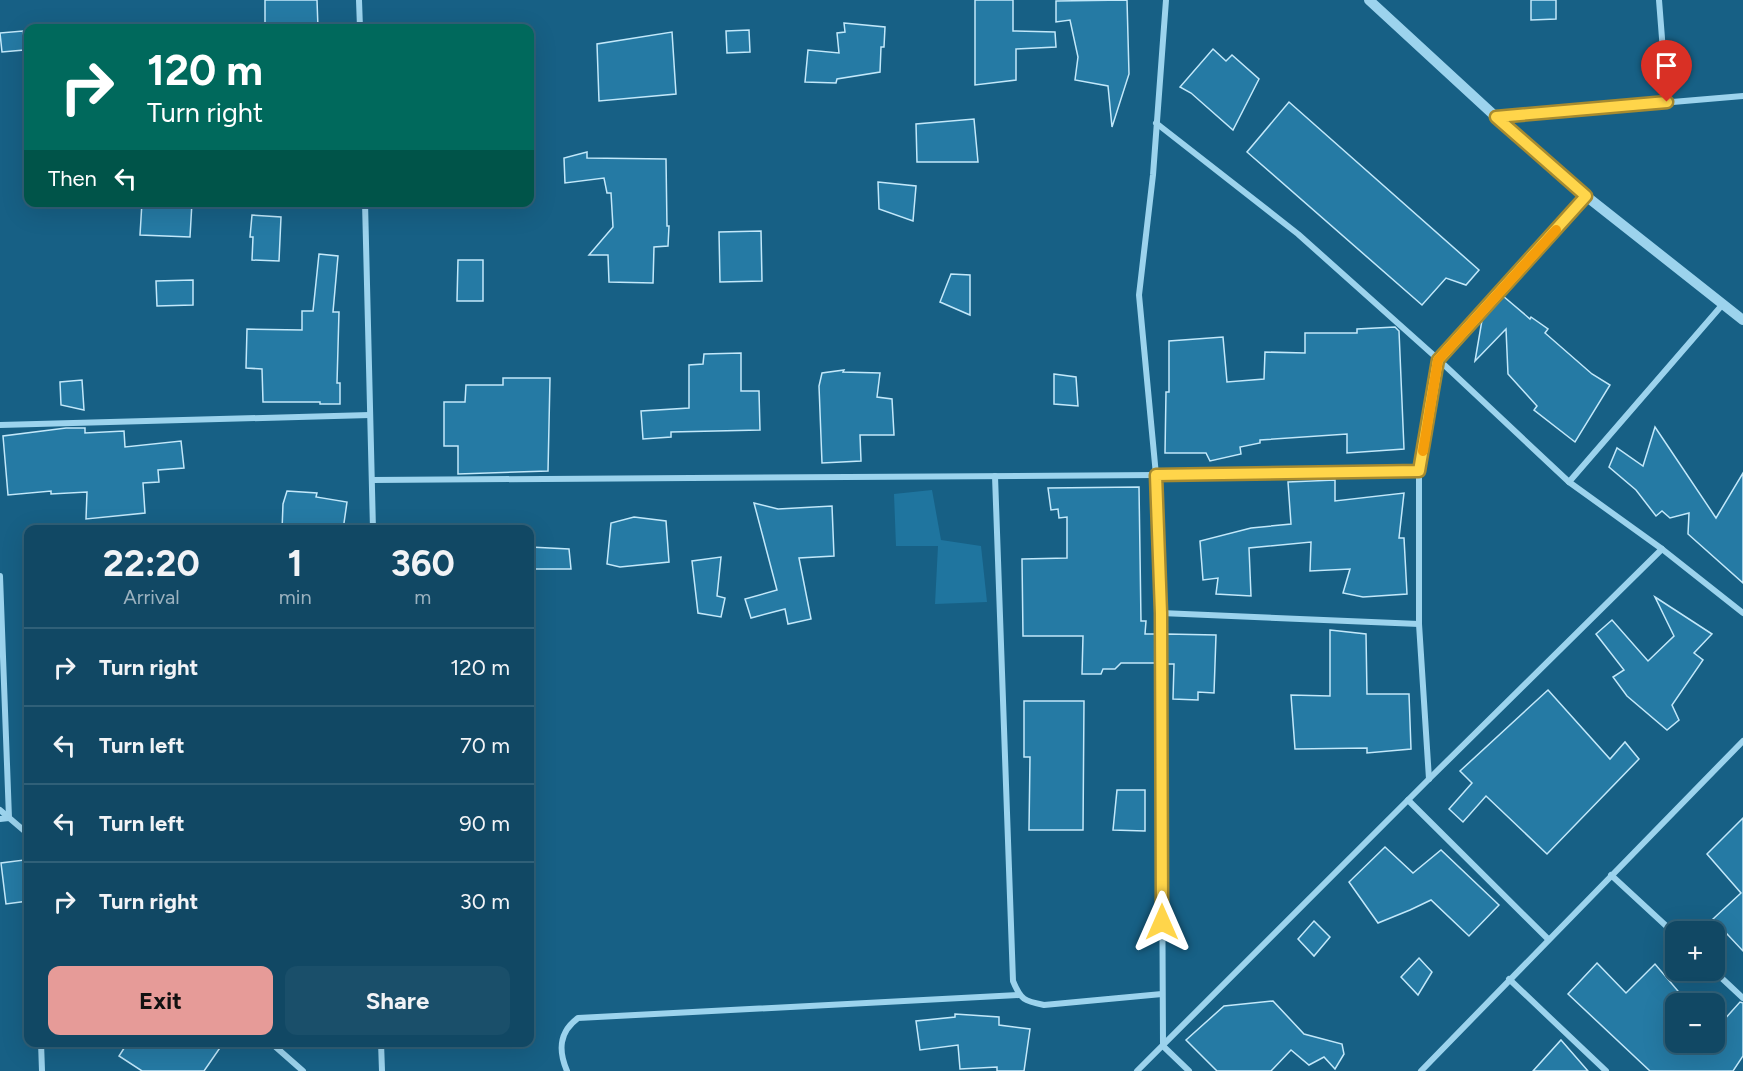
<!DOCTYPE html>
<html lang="en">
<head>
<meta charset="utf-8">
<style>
  :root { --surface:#114864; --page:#1a4f6a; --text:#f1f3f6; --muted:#9cb2bf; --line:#306078; --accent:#e69b98 }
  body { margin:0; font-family:Figtree,sans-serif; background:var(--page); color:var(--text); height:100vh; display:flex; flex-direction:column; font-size:22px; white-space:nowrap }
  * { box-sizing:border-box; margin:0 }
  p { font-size:20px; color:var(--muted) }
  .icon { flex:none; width:33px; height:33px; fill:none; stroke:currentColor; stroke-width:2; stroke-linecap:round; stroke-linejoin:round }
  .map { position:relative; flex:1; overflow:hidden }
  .sheet { position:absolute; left:24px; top:525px; width:510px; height:522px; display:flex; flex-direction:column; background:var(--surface); border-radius:12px; box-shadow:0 6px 24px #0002,0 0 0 2px var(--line) }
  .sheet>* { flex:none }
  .guide { position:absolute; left:24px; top:24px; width:510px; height:183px; border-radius:12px; box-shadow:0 6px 24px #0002,0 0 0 2px var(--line); background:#00695c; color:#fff; overflow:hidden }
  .buttons { position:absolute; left:1665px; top:921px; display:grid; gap:12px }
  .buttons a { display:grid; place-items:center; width:60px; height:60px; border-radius:12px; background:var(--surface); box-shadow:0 6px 24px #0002,0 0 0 2px var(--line); font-size:30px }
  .pin { position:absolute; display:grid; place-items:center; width:51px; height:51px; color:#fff; margin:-62px -26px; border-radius:50% 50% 50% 0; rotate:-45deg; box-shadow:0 0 6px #0007 }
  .pin .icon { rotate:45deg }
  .me { position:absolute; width:66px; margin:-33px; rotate:0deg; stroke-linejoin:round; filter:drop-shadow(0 0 4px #0008) }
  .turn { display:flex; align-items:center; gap:21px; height:126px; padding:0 24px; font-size:27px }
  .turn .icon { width:78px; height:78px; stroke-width:2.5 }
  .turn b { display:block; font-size:42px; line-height:51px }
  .then { display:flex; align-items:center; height:57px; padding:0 24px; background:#0003; gap:12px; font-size:22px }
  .eta { display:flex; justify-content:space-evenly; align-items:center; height:102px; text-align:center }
  .eta b { font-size:36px; font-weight:700; line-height:42px }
  .cta { display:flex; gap:12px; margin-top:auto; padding:12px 24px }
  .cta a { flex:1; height:69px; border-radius:12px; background:var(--accent); color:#111; font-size:24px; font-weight:700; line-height:69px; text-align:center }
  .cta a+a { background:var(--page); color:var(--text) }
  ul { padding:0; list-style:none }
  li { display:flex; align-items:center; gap:18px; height:78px; padding:0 24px; border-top:2px solid var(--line) }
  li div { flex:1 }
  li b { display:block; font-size:22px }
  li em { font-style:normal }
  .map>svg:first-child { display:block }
  .green { fill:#1f759f }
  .building { fill:#257aa4; stroke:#c2e8fa; stroke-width:1.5 }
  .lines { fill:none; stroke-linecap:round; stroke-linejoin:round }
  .minor { stroke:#9cd3ed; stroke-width:6 }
  .tertiary { stroke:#9cd3ed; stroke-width:10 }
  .route-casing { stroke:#a68a30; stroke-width:15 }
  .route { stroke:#ffd54a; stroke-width:10 }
  .slow { stroke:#f59e0b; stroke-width:10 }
</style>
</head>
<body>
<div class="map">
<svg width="1743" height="1071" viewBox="0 0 1743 1071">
  <rect width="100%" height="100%" fill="#176085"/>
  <path class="green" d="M932,490l9,50 40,6 6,56 -52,2 3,-58h-42l-2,-52z"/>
  <g class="building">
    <path d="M265,0h52l1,28h-53z"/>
    <path d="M975,0h38v31l42,1 1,15 -40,2v31l-41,5z"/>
    <path d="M1127,0l2,74 -17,53 -4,-41 -33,-6 3,-23 -8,-37 -14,2v-21z"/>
    <path d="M1531,0h25v19l-25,1z"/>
    <path d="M844,23l41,4 -1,20h-3l-1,25 -43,7 -1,4 -31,-1 3,-32 31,3 -2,-20 8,-1z"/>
    <path d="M749,30l1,22 -23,1 -1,-22z"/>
    <path d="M23,31l1,19 -22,2 -2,-19z"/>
    <path d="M672,32l4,62 -77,7 -2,-57z"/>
    <path d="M1213,49l13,12 6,-6 27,24 -26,51 -42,-37 -11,-6z"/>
    <path d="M1289,102l190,168 -13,15 -20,-7 -24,27 -175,-153z"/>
    <path d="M974,119l4,43h-61l-1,-38z"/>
    <path d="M587,152v6l79,1 1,67h2l-1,20 -14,1 -1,36 -44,-1 -1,-27h-19l24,-28 -2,-34h-4l-3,-15 -39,5 -1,-25z"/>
    <path d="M878,182l38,4 -3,35 -34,-12z"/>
    <path d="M142,202h50l-2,35 -50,-2z"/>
    <path d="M252,215l29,2 -2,44 -27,-1 1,-23h-3z"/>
    <path d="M761,231l1,50 -42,1 -1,-50z"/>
    <path d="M319,254l19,2 -5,56h6l-2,71h3v21h-20v-2h-57l-1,-33 -16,-1 1,-39 55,1v-19h11z"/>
    <path d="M458,260h25v41h-26z"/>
    <path d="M951,274l19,1v40l-30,-13z"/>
    <path d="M193,280v25l-36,1 -1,-25z"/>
    <path d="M1503,296l27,23 1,-2 17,12 -3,4 47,41 18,11 -35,57 -41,-32 3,-4 -29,-32 -2,-45 -31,32 7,-41z"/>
    <path d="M1395,327l4,4 5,118 -57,4v-19l-87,6v3l-20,4 1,7 -31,7 -4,-8h-41l1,-61h3v-51l54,-4 4,45 37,-3 1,-27 40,1v-20h52v-4z"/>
    <path d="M741,353v38h18l1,39 -89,2v5l-28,2 -2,-28 48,-3v-43l14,-1 1,-10z"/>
    <path d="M844,370l-1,2 37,1 -3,24 15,2 2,36h-34l1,26 -39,2 -3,-77 3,-13z"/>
    <path d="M1054,374l22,3 2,29 -24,-2z"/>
    <path d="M503,378h47l-2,93 -90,3v-28h-14v-44h21l1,-17h37z"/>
    <path d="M82,380l2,30 -23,-5 -1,-23z"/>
    <path d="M1655,427l61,91 27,-45v110l-55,-49 1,-21 -19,5 -8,-7 -6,5 -20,-26 -27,-23 8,-19 26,18z"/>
    <path d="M66,428h19v5l39,-2 1,16 56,-6 3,27 -26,2 1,12 -16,1 2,30 -59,6 1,-27 -36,2v-3l-43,4 -5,-59z"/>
    <path d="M1335,480v21l69,-8 -5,45h5l3,56 -44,3 -20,-4 7,-24 -40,2 1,-29 -62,6 2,48 -35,-2 2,-16 -15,2 -3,-39 51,-13 40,-4 -3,-42z"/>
    <path d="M1139,487l2,134h5l-1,13h11v29h-35l-6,6h-12l-2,5h-19l1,-38h-60l-1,-77 45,-1v-41l-8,1 -1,-9 -7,1 -3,-22z"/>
    <path d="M287,491l30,2 -1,4 31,5 -4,28h-61l1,-26z"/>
    <path d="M754,503l24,6 54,-3 2,50 -35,2 12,61 -23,5 -3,-15 -34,9 -6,-19 32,-9z"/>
    <path d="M634,517l32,4 3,41 -49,5 -13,-3 4,-41z"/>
    <path d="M530,547l39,2 2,20h-41z"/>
    <path d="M721,557l-4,39 8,2 -4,19 -23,-4 -6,-52z"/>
    <path d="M1655,597l57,37 -18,19 9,7 -31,45 7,15 -12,10 -40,-34 -14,-19 11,-7 -28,-36 16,-14 36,41 26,-25z"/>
    <path d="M1330,630l36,4 1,60h42l2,55 -44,4v-5l-72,1 -4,-54 39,1z"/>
    <path d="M1166,634l50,1 -2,58 -16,-1v8l-25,-1 1,-35h-8z"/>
    <path d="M1548,690l62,69 15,-17 14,17 -92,95 -61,-58 -23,26 -14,-13 23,-26 -12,-12z"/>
    <path d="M1024,701h60l-1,129h-54l1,-73h-6z"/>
    <path d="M1117,790h28v41l-32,-1z"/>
    <path d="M1743,818v133l-30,-32 28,-26 -34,-39z"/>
    <path d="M1385,847l28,26 28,-23 58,55 -30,31 -38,-36 -21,10 -32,13 -29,-41z"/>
    <path d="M24,860l4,41 -22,3 -5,-41z"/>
    <path d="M1314,921l16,16 -16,19 -16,-17z"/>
    <path d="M1419,958l13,14 -14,23 -17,-18z"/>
    <path d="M1597,963l29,30 29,-29 34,40h-13v38h38v-11l26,-29 3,1v53l-10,15h-83l-82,-77z"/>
    <path d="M1273,1001l31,33 38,10 2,10 -9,15 -11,-12 -15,8 -18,-15 -20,21h-54l-31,-31 38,-34z"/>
    <path d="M955,1014l44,3v8l31,4 -6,42h-27v-4l-37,2 -2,-24 -38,5 -4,-29 39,-4z"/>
    <path d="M1561,1040l27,31h-55z"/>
    <path d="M128,1042h96l-20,29h-62l-23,-15z"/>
  </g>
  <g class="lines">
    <g class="minor">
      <path d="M359,0l1,28"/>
      <path d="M1166,0l-13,175 -14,120 17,180 5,138 2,433 26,25"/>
      <path d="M1659,0l8,102"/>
      <path d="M1496,117l247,-21"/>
      <path d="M1156,123l142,111 141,126 130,122 93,67 81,64"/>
      <path d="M365,202l8,328"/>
      <path d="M0,425l370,-10"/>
      <path d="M995,476l18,505c8,19 11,20 31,24l118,-11"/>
      <path d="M372,480l784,-5 263,-4"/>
      <path d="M1569,482l154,-178"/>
      <path d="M0,576l9,242 -9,1"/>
      <path d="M1161,613l258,11"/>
      <path d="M1429,779l-10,-155v-153l20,-111 147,-164"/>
      <path d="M1408,800l140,139"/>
      <path d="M0,810l28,24"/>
      <path d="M1611,875l65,60"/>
      <path d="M1713,970l30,28"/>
      <path d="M1509,979l97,92"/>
      <path d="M41,1042l1,29"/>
      <path d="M270,1042l33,29"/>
      <path d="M381,1042l1,29"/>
      <path d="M567,1071c-9,-21 -8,-39 11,-53l441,-23"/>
      <path d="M1137,1071l292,-292 233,-230"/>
      <path d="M1421,1071l322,-330"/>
    </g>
    <path class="tertiary" d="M1369,0l127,117 90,79 157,124"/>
  </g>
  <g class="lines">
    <g class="route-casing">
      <path id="route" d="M1162,922l-1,-309 -5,-138 263,-4 19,-111 148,-164 -90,-79 171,-15"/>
    </g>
    <use href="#route" class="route"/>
    <path class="slow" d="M1423,451l15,-91 118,-130"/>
  </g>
</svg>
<div class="buttons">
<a>+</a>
<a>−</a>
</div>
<div class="pin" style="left:1667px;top:102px;background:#d93025"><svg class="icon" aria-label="arrive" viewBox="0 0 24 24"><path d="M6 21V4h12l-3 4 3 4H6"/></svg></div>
<svg class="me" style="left:1162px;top:922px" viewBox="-20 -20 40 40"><path d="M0-17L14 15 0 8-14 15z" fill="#ffd54a" stroke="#fff" stroke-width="4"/></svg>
<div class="guide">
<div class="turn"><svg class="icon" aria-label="right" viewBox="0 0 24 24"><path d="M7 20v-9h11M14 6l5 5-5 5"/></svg><div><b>120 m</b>Turn right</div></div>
<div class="then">Then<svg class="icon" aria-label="left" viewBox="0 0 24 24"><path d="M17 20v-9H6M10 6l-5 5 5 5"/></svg></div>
</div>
<section class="sheet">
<div class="eta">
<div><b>22:20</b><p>Arrival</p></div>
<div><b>1</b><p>min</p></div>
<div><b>360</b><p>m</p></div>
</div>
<ul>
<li><svg class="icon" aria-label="right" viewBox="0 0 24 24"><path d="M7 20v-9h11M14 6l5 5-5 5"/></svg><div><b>Turn right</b></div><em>120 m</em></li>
<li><svg class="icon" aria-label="left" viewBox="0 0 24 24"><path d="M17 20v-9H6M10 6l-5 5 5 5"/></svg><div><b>Turn left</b></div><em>70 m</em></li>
<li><svg class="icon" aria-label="left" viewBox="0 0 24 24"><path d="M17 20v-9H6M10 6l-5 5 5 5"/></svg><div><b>Turn left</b></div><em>90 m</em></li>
<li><svg class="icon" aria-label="right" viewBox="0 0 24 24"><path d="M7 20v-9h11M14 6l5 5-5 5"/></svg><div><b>Turn right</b></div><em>30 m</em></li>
</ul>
<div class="cta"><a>Exit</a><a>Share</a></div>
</section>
</div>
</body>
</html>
